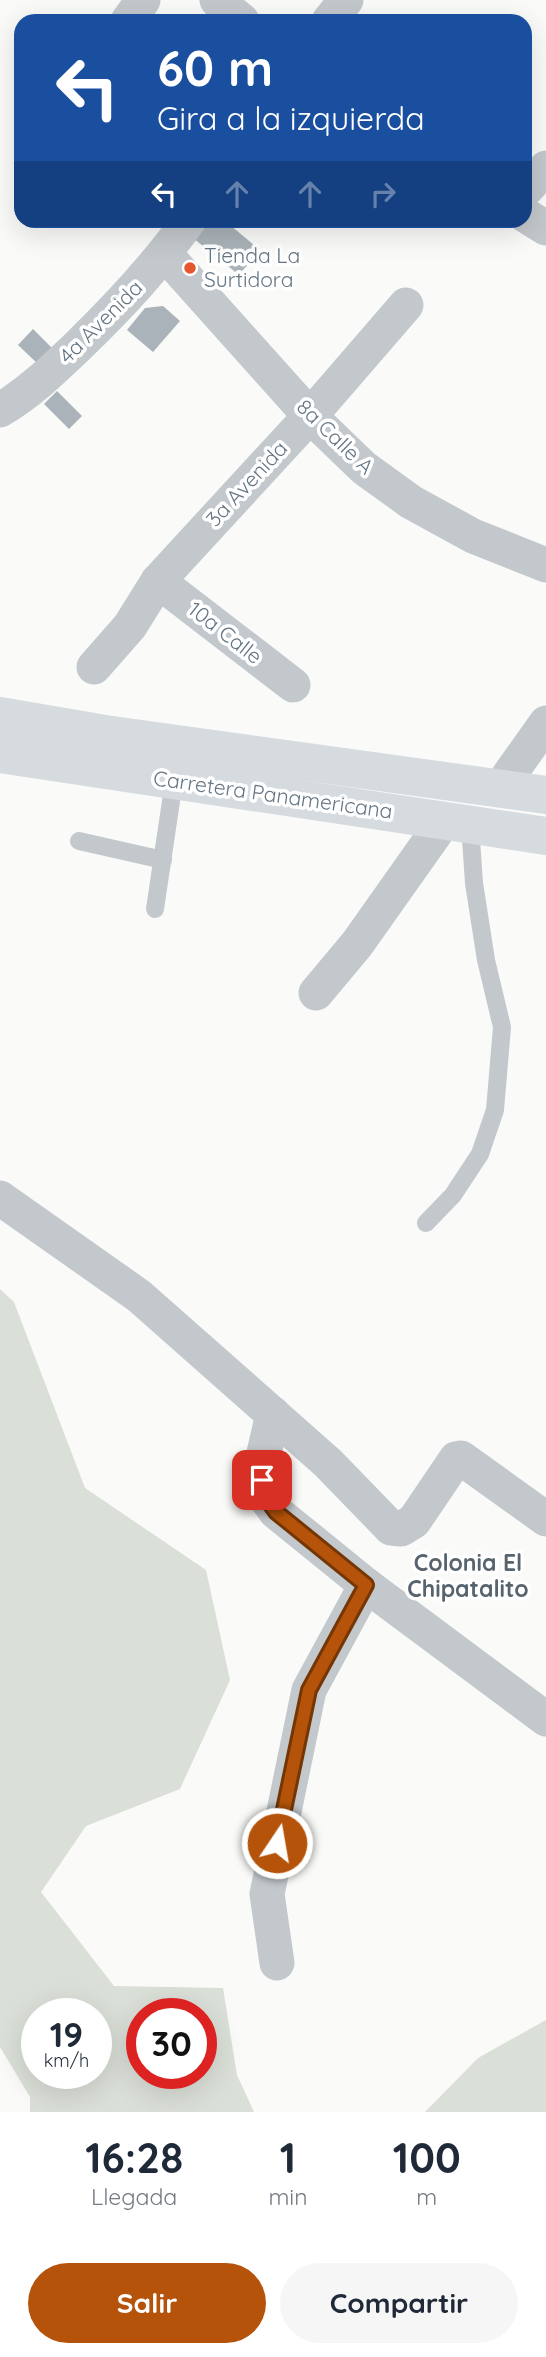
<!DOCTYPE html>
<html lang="es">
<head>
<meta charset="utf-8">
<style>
  :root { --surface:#fff; --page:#f6f6f7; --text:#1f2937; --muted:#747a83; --accent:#b45309 }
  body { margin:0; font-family:Quicksand,sans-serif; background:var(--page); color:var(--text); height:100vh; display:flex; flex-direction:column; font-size:26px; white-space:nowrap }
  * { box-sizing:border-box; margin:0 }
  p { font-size:23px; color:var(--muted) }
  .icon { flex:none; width:38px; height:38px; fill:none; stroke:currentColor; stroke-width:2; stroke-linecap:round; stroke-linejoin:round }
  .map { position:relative; height:2112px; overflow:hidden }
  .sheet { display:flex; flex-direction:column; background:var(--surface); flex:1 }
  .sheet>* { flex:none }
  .guide { position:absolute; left:14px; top:14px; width:518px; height:214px; border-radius:21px; box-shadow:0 7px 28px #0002; background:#1a4fa0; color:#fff; overflow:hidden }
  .speed { position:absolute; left:21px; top:1998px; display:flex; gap:14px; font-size:35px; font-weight:700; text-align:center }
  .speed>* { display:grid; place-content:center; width:91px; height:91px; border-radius:50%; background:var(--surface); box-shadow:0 7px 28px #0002; line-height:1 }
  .speed small { font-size:18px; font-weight:400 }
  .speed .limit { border:10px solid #d22; background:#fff; color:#111 }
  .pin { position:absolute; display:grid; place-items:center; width:60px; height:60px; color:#fff; margin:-30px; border-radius:14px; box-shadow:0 4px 10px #0006 }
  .me { position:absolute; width:77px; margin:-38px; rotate:12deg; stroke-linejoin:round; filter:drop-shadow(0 0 5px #0008) }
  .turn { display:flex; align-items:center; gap:24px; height:147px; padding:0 28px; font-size:32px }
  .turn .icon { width:91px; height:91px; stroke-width:2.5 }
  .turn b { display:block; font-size:49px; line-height:60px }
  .lanes { display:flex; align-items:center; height:66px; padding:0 28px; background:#0003; justify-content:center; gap:35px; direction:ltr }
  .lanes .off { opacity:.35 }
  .eta { display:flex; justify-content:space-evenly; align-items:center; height:119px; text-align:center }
  .eta b { font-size:42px; font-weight:700; line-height:49px }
  .button { display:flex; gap:14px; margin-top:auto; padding:14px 28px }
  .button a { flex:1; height:80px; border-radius:42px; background:var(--accent); color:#fff; font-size:28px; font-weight:700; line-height:80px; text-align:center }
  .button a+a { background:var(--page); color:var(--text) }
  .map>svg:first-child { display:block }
  .green { fill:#dadfd7; fill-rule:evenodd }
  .building { fill:#aab3b9 }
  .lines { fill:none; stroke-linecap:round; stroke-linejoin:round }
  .service { stroke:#c3c8cc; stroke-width:18 }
  .minor { stroke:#c3c8cc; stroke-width:35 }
  .trunk { stroke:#d6dbdf; stroke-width:38 }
  .route-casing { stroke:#753606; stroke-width:18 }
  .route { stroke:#b45309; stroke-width:12 }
  .poi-dot { fill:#e4572e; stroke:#fff; stroke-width:2.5 }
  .labels { text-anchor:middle; stroke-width:7; stroke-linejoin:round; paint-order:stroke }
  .poi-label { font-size:21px; fill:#657683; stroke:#fff; text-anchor:start }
  .street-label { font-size:21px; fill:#657683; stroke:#fff }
  .neighbourhood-label { font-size:23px; font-weight:bold; fill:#57646e; stroke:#fff }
</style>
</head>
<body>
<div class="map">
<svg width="546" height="2112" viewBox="0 0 546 2112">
  <rect width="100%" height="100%" fill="#fafaf8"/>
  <g class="green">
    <path d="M0,1289l14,13 71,186 121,82 24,110 -50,109 -94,37 -45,66 73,94 109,2 14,87 17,37h-224v-15l-30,-50zM37,2014h59v60h-59zM142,2014h59v60h-59z"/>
    <path d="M546,2020v92h-121l53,-54z"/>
  </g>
  <g class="building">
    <path d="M208,220h16l36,30 -21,25 -46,-37z"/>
    <path d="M163,306l17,15 -27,31 -26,-22 18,-22z"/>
    <path d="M33,329l20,20 -15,15 -20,-19z"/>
    <path d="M57,391l25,25 -13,13 -25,-25z"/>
  </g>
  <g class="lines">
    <g class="service">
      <path d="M79,841l84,19"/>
      <path d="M155,909l19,-128"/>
      <path d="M426,1223l27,-28 27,-41 15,-44 7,-83 -16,-67 -12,-77 -4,-58"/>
    </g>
    <g class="minor">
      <path d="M217,0l25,21"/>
      <path d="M128,21l15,-21"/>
      <path d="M329,21l17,-21"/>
      <path d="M525,190l21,-22"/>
      <path d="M525,215l21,13"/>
      <path d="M165,254l145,162 54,52 47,34 62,34 73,29"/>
      <path d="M0,410c29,-17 54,-41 79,-65 40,-39 77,-78 110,-125"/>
      <path d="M158,581l135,104"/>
      <path d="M94,667l36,-41 28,-45 152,-165 96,-111"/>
      <path d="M500,788l46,-65"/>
      <path d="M316,993l41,-49 87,-123"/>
      <path d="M0,1198l139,98 189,167 63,65 10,1 13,-8 42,-62 5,-1 85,61"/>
      <path d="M273,1414l-12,52 2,28 13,18 90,73 180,134"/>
      <path d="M277,1963l-10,-69 42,-204 57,-105"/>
    </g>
    <g class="trunk">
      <path d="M0,716l105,18 441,61"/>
      <path d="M0,754l546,82"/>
    </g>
  </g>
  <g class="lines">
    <g class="route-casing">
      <path id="route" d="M262,1480l1,14 13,18 90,73 -57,105 -32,153"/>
    </g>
    <use href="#route" class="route"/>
  </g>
  <circle class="poi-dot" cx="190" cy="268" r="7"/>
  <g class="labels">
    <g class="poi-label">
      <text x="204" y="263">Tienda La<tspan x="204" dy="24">Surtidora</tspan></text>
    </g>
    <g class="street-label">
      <text transform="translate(101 322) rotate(-45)" y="7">4a Avenida</text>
      <text transform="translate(335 437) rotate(44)" y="7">8a Calle A</text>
      <text transform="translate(247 484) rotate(-47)" y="7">3a Avenida</text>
      <text transform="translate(225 633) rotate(38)" y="7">10a Calle</text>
      <text transform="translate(273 795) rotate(8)" y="7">Carretera Panamericana</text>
    </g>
    <g class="neighbourhood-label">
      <text x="468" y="1571">Colonia El<tspan x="468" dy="26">Chipatalito</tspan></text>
    </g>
  </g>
</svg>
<div class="speed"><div>19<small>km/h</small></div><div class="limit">30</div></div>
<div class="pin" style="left:262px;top:1480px;background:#d93025"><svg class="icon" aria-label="arrive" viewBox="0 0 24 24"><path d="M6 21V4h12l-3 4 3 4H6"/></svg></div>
<svg class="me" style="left:277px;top:1843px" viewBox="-20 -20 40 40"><circle r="17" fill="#b45309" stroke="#fff" stroke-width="3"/><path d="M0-11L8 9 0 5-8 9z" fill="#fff"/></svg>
<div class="guide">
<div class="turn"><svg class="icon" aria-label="left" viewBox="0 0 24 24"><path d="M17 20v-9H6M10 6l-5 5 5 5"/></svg><div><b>60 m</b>Gira a la izquierda</div></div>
<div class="lanes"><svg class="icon" aria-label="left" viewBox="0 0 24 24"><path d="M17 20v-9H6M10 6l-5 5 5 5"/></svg><svg class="icon off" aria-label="ahead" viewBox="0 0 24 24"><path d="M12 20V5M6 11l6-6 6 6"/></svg><svg class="icon off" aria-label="ahead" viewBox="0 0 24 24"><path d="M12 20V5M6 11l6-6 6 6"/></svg><svg class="icon off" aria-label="right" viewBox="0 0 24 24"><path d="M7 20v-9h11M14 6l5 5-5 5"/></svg></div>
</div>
</div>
<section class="sheet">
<div class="eta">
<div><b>16:28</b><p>Llegada</p></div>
<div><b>1</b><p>min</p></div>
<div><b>100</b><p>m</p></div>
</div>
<div class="button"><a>Salir</a><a>Compartir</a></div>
</section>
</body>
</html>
